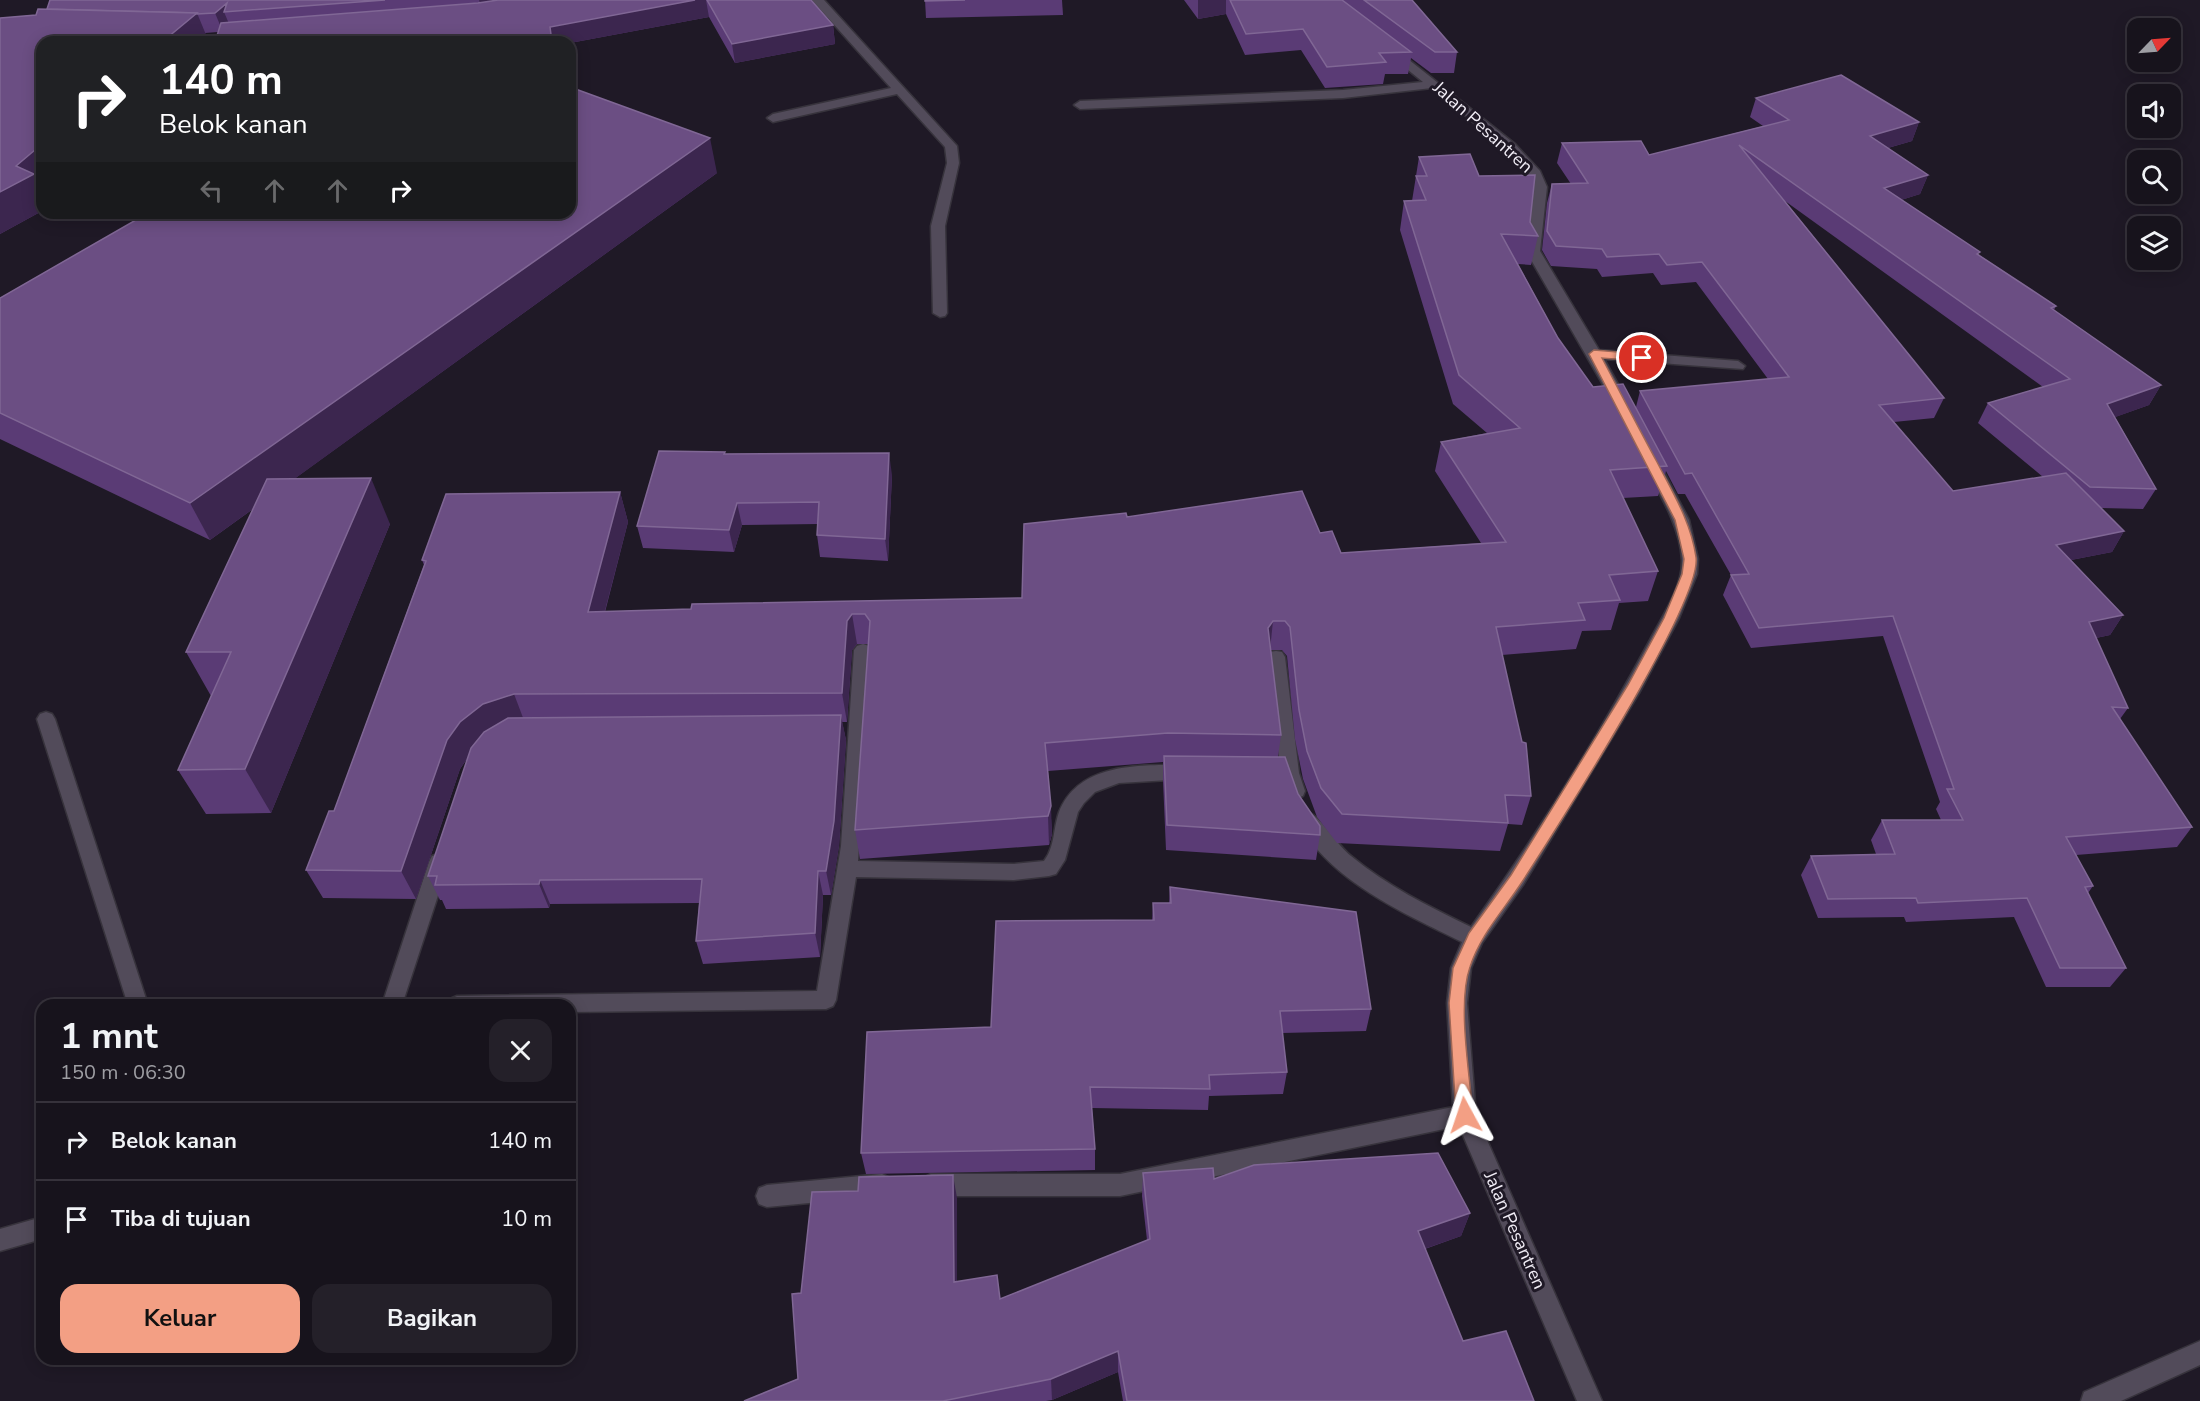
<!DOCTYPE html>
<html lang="id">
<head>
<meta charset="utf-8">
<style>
  :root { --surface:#17131c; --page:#242029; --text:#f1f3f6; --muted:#9e9ea3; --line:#36323b; --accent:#f39f84 }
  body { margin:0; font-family:"Nunito Sans",sans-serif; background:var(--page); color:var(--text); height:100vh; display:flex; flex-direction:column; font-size:22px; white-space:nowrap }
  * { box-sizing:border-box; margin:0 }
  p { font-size:20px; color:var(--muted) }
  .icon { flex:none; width:33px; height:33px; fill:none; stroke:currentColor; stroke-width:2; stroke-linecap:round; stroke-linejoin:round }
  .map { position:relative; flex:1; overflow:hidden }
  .panel { position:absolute; left:36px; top:999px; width:540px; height:366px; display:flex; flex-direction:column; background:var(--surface); border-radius:18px; box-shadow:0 3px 15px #0003,0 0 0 2px var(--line) }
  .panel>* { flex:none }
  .banner { position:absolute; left:36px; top:36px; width:540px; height:183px; border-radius:18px; box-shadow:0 3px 15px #0003,0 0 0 2px var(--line); background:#202124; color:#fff; overflow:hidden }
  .needle { width:39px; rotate:65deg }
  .tools { position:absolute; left:2127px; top:18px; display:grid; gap:12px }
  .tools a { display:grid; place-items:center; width:54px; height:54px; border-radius:12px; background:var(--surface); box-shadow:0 3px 15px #0003,0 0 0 2px var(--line); font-size:30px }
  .pin { position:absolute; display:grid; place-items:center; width:51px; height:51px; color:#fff; margin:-26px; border:3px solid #fff; border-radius:50%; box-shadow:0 2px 6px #0007 }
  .me { position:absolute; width:66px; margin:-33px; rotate:355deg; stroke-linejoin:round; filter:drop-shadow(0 0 4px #0008) }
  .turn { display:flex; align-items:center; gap:21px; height:126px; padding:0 24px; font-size:27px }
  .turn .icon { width:78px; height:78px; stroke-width:2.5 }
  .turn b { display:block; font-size:42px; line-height:51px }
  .lanes { display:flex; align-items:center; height:57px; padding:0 24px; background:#0003; justify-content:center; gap:30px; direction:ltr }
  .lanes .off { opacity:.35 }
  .round { display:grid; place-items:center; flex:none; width:63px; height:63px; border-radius:18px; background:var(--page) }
  .headline { display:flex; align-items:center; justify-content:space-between; height:102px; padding:0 24px }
  h1 { font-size:36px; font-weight:700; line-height:45px }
  .cta { display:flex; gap:12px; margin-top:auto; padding:12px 24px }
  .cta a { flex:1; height:69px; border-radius:18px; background:var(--accent); color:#111; font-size:24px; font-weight:700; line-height:69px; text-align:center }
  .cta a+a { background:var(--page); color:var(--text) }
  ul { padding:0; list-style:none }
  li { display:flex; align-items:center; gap:18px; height:78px; padding:0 24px; border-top:2px solid var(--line) }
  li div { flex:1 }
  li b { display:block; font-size:22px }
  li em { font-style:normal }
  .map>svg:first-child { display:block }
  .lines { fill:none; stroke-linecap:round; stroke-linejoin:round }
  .street-casing { stroke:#37333c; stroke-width:3 }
  .street { fill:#524b5a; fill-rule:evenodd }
  .wall { fill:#5a3b75; fill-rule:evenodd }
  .shaded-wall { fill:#3c264f }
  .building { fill:#6b4e83; stroke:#806795; stroke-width:1.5 }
  .route { fill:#f39f84; stroke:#9e6756; stroke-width:1.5 }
  .labels { text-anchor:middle; stroke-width:6; stroke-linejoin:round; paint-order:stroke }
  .street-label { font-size:18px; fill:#f1edf6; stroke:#1f1926 }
</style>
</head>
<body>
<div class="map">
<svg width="2200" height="1401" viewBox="0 0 2200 1401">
  <rect width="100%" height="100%" fill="#1f1926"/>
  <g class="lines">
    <g class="street-casing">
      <g id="street">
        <path d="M812,0h12l133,146 2,17 -14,63 2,87 -2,3 -5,1 -7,-4 -2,-87 16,-63 -2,-16 -48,-53 -124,28 -6,-4 6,-4 118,-26z"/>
        <path d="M240,34l4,1v4l-33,3 -34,-2 6,-3z"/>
        <path d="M1386,48h8l121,96 25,27 7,16 -7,64 59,99 139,11 7,5 -2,3 -139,-10 26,47 -3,3h-10l-91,-158 7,-64 -5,-15 -21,-22 -75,-62 -89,10 -263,11 -6,-4 6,-4 263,-11 80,-8 -37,-30z"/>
        <path d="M1651,458l8,5 30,57 9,39 -1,15 -18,44 -40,75 -116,192 -41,58 -11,25 -4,35 9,112 126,286h-25l-118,-275 -339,70h-189l-8,-4 -3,-7 3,-7 8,-4h189l333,-67 -6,-104 4,-35 11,-26c-58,-29 -133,-61 -165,-122l3,-5c5,-2 9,-3 13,0 10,6 25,31 38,41 36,30 77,50 120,71 65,-91 126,-188 179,-287 12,-23 33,-54 32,-80 -2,-35 -23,-67 -39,-97z"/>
        <path d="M863,644l6,2 3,4 -14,211 156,3 30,-3c11,-14 9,-32 15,-49 20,-50 82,-47 127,-47l7,2 2,5 -2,5 -7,2 -67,4 -24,9 -11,11 -6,9 -13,48 -9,14 -7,2 -35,4 -158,-3 -20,123 -3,6 -7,3 -256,3v-7h-123l3,-6 7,-3 360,-5 24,-145 13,-196 3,-4z"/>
        <path d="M1276,651l6,1 3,5 14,116 6,18 -2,5 -7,2 -7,-2 -8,-23 -14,-116 3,-5z"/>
        <path d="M46,712l6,2 3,5 93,286h-20l-91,-286 3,-5z"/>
        <path d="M439,854l7,2 3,6 -47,143h-20l47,-143 3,-6z"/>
        <path d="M882,1174l8,4 3,7 -3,7 -8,4 -115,11 -8,-3 -3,-8 3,-8 8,-3z"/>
        <path d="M42,1217v22l-42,12v-22z"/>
        <path d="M2200,1341v24l-79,36h-40l3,-9z"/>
      </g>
    </g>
    <use href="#street" class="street"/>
  </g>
  <g class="wall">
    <path d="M50,0h761l22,25 2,19 -100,19 -26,-46 -139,26v-1l-352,-10 -13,1 4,9h-167v169l-42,23v-216l36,-3 11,-6z"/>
    <path d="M925,0h137l1,15 -137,3z"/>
    <path d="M1184,0h228l45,52 -3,21h-23l-20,-15 -3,16h-23l-2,10 -58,4 -24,-38 -56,5 -19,-41 -28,5z"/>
    <path d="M1756,98l163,24 -7,19 -24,7 40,27 -8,19 -19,6 78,55 77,51 -2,4 107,75 -12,20 -34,12 41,72 -13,20 -42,-1 23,23 -12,21 -41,8 52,55 -13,20 -14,3 32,70 -8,11 72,108 -15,20 -101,8 17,31 -5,7 38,75 -16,19h-64l-32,-70 -108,5 -2,-5 -86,1 -17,-43 10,-19 65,-2 -5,-14 11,-20h59l-5,-11 4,-7 -57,-166 -132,12 -28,-53 8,-20 -46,-81h-7l-12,-23 -8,25 -35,2 35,73 -10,30 -29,2 -8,27 -29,1 -6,18 -74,6 29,141 -9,29 -14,-1 -8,27 -163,-8 -20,-26 -14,-38 -8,-40 -8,-83 -5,-6h-11l10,85 -3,22 42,78 -4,25 -150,-10 -3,-69v-19l-115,9 4,63 -3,11 -189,14 -5,-29 13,-186h-11l-5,6 -5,72h-5l4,18 -7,106 -8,49h-8l-3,62 -117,7 -7,-23 3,-38 -149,1 -1,4 -103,1 -4,-9h-2l-12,-24 41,-120 -9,13 -44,130 -93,-1 -17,-28 28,-59 90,-246 -2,-5 198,-68 8,30 -23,90 417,-14 105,-81 193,16 21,20 140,-10 -46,-72 6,-29 46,-9 -34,-29 -53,-174 4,-29h8l7,-44 60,19 51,46 8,14 -7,29 -13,-1 40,74 35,49 43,20 4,-16 128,-12 -72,-97 -35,3 -8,-12 -51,4 -5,-8 -46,-3 -9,-16 5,-47 5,-19h19l-14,-21 5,-20 87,12 114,-29 -13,-9zM1785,201l258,186 -55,16 -10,20 65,54 -90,14 -59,-69 40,-4 10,-20z"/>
    <path d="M717,173l-423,306 96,45 -119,289 -65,1 -28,-44 33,-74 -25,-44 67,-143 -43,31 -210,-101v-141z"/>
    <path d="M725,454l167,21 -4,86 -68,-4 -3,-22 1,-11 -76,1 -8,27 -91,-4 -6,-22z"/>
    <path d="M1170,887l201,122 -5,22 -84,2 5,39 -4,22 -74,2 -1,14 -116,-2 3,41v21l-229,4 -5,-21 130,-126 161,-107 1,-17h16z"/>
    <path d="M1143,1173l71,6 256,34 -9,23 -36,13 38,92 71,60h-411l-5,-29 -66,28 -6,1h-302l54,-22 3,-86 156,-95v84l43,17 147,-59 -5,-44z"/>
  </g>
  <g class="shaded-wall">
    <path d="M479,0h71l-67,12z"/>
    <path d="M695,0h11l3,17 -139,26v-1h-18l-2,-15z"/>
    <path d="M1198,0h28v14l-28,5z"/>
    <path d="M227,3l-3,9 6,14 -7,6 -8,-19z"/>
    <path d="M197,13l12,29h-47z"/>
    <path d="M833,25l2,19 -100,19 -3,-19z"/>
    <path d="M1919,122l-7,19 -49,14 7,-19z"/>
    <path d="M710,138l7,35 -507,367 -20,-37z"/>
    <path d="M42,144v67l-42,23v-42l16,-26z"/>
    <path d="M1928,175l-8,19 -44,14 8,-20z"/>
    <path d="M2161,385l-12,20 -53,19 11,-20z"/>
    <path d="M889,453l3,22 -4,86 -3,-22z"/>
    <path d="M371,478l19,46 -119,289 -26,-44z"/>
    <path d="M620,492l8,30 -31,119 -9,-29z"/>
    <path d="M737,503l5,22 -8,27 -5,-22z"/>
    <path d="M2124,531l-12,21 -67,13 11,-20z"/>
    <path d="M852,614l5,30 -5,6 -5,72 -5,-29 5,-72z"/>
    <path d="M2123,615l-13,20 -33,7 12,-20z"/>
    <path d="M1273,621l-3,29 -2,-22z"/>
    <path d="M514,694l11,29 -53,28 -12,18 -44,130 -15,-28 46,-131 13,-18 23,-18z"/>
    <path d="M841,715l5,25 -7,106 -8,49 -5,-24z"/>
    <path d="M1051,806l1,28 -3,11 -1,-29z"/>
    <path d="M818,871l5,24 -3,62 -5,-24z"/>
    <path d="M540,880l10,24 -1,4 -10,-24z"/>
    <path d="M953,1175l4,23v106l-3,-22z"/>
    <path d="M1470,1213l-9,23 -51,18 8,-23z"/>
    <path d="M1118,1351v21l-66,28 -1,-21z"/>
  </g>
  <g class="building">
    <path d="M50,0h335l-161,12 3,-9 -12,10 -18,1v-1l-150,-4z"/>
    <path d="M498,0h197l-145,27 2,15h-337l6,-19 257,-20z"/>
    <path d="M707,0h104l22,25 -101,19z"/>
    <path d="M925,0h40l-40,1z"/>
    <path d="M1230,0h112l69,52 -32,1 7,9 -59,5 -24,-38 -57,5z"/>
    <path d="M1364,0h48l45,52h-22z"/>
    <path d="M38,9l159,4 -35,29h-120v102l-26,22 18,8 -34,18v-174l36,-3z"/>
    <path d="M1841,75l78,47 -49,14 58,39 -44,13 96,64 -3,2 79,52 -5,2 110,77 -54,19 49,85 -66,-2 -102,-84 82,-24 -331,-234 205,253 -65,7 74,86 113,-18 58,58 -68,14 67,70 -34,7 39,86 -16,-1 80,120 -126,10 27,49 -8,1 41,81h-66l-33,-70 -109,5 -2,-5 -88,1 -17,-43 84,-2 -13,-34h81l-16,-31h7l-61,-173 -134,12 -28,-53 18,-1 -57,-101 -7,1 -45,-83 149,-14 -87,-115 -35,3 -8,-11 -52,3 -5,-8 -46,-3 -9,-15 5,-47 36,-1 -26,-40 79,-2 8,14 140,-35 -33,-22z"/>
    <path d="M570,87l140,51 -520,365 -190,-90v-115l148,-85h422z"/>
    <path d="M1470,154l9,22 56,-1 -5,47 8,14 -37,-2 57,104 35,49 30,-3 44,82 -57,4 48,101 -49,4 11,25 -42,3 7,17 -89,7 26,115 4,1 5,53 -26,-1 3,28 -166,-9 -21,-26 -14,-37 -8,-41 -9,-83 -5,-6h-12l-5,7 13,107 -113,-2 -123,10 6,63 -3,10 -193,14 15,-209 -5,-7h-13l-5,7 -5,72 -328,1 -31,10 -23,18 -13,18 -46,131 -95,-1 23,-59h5l92,-250 -4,-1 24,-66 174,-2 -32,120 103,-3 1,-5 330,-6 2,-74 102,-11 1,4 175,-26 18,42 12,-2 9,22 165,-11 -65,-100 79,-14 -61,-53 -55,-174 22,-1 -10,-24h11l-8,-19z"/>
    <path d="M659,451l66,1 -1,2 165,-1 -4,86 -68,-4 2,-33 -82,1 -8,27 -92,-4z"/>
    <path d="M371,478l-126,291 -67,1 53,-118h-45l81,-173z"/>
    <path d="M841,715l-7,106 -8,50h-8l-3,62 -119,8 6,-62 -162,1 -1,4 -104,1 2,-9h-9l43,-128 13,-16 24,-14z"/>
    <path d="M1164,756l121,1 13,37 22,32v9l-153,-10z"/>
    <path d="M1170,887l186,25 15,97 -91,2 7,61 -78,3 1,14 -120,-2 5,62 -234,4 6,-121 124,-5 5,-106 158,-1 -1,-17h18z"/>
    <path d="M1438,1153l32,60 -52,18 45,110 43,-10 28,70h-407l-9,-50 -67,28 -108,22h-199l54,-22 -6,-85 9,-1 11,-101 46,-1 1,-14 94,-2 1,107 43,-7 3,24 150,-60 -7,-66 70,-5 1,11 40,-14z"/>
  </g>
  <path class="route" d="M1594,350l48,4 6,4 -6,3 -40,-3c18,34 36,69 55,104 16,31 34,60 39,95 7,44 -143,277 -174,325 -18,28 -42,53 -52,85 -13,37 0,108 3,148l-2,6 -6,2 -6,-2 -3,-6 -7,-112 4,-35 16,-35 42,-58 117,-190 36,-67 18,-44 2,-15 -9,-39 -86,-166z"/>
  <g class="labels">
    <g class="street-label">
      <text transform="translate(1483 127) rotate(42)" y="6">Jalan Pesantren</text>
      <text transform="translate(1515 1230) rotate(66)" y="6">Jalan Pesantren</text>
    </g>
  </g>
</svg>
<div class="tools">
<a><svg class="needle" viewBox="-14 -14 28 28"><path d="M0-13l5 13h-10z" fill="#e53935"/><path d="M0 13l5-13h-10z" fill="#9e9ea3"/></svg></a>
<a><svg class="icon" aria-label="sound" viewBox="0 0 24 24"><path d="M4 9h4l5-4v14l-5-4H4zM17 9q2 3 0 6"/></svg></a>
<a><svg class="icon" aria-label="search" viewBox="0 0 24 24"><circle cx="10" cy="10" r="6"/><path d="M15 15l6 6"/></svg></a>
<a><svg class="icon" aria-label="layers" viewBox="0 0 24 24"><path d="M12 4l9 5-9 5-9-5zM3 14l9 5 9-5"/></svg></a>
</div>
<div class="pin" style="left:1642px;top:358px;background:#d93025"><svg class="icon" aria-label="arrive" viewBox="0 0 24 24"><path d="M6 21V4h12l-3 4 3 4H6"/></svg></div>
<svg class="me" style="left:1465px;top:1115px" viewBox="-20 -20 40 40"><path d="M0-17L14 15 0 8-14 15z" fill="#f39f84" stroke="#fff" stroke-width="4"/></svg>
<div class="banner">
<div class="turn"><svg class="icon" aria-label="right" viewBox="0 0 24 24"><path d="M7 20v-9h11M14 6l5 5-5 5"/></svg><div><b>140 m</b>Belok kanan</div></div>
<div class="lanes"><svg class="icon off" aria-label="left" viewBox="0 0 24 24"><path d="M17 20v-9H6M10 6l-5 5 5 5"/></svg><svg class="icon off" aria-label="ahead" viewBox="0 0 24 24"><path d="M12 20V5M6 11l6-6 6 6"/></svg><svg class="icon off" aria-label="ahead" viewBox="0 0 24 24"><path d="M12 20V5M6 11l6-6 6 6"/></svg><svg class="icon" aria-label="right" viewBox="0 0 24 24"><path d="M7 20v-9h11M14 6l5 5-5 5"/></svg></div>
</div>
<section class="panel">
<div class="headline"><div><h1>1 mnt</h1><p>150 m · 06:30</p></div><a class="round"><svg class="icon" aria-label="close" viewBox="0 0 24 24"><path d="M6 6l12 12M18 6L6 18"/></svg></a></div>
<ul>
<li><svg class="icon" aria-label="right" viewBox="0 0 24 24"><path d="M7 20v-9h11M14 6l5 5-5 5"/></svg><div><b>Belok kanan</b></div><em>140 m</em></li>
<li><svg class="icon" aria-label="arrive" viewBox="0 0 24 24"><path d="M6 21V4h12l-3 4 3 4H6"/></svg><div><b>Tiba di tujuan</b></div><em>10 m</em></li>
</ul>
<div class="cta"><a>Keluar</a><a>Bagikan</a></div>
</section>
</div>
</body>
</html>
